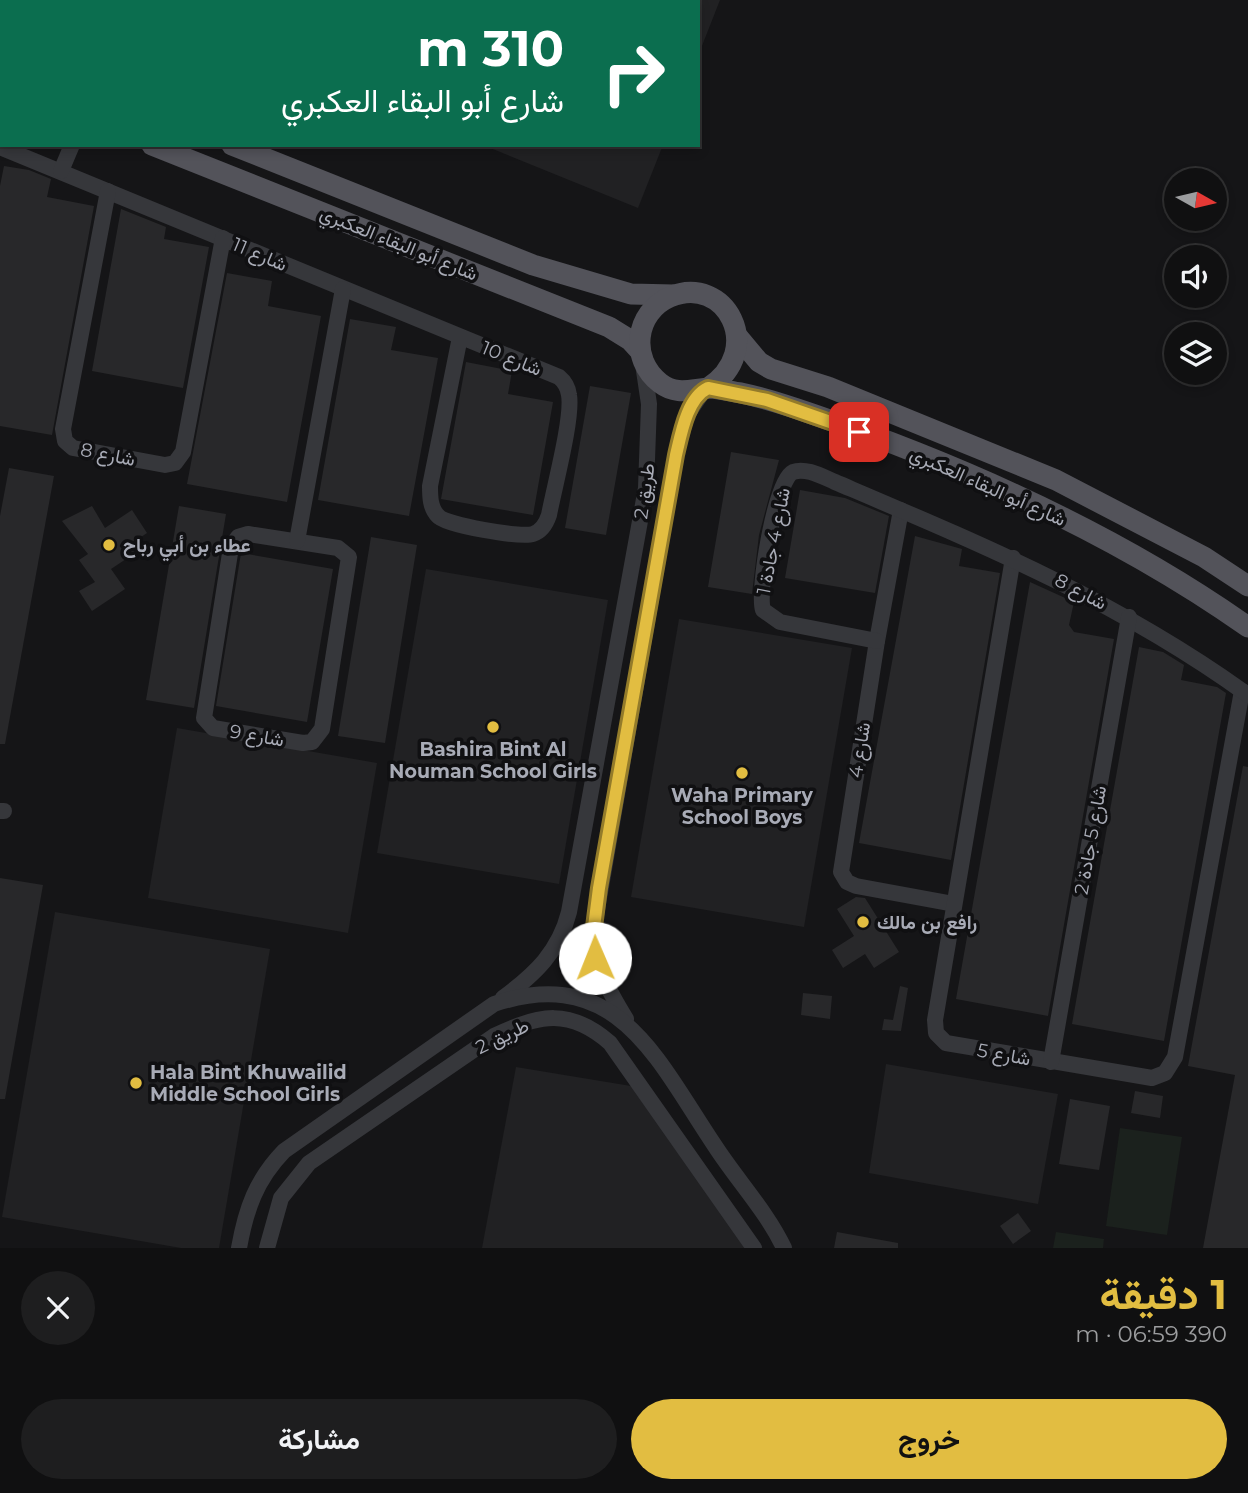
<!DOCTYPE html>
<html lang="ar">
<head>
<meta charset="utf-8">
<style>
  :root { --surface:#101011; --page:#1e1e1f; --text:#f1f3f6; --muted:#9c9d9f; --line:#303031; --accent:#e2bd41 }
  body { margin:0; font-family:Montserrat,Vazirmatn,sans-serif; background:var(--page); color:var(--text); direction:rtl; height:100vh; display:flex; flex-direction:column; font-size:26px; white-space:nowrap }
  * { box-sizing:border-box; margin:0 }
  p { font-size:23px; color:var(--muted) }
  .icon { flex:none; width:38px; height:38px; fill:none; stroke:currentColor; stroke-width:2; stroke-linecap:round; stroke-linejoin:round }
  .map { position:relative; height:1248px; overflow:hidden; direction:ltr }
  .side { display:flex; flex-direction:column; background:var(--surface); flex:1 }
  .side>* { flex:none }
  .hud { position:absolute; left:0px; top:0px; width:700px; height:147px; box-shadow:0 4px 10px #0003,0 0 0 2px var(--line); direction:rtl; background:#0b6e4f; color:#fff; overflow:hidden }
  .needle { width:46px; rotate:98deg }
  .controls { position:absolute; left:1164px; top:168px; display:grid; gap:14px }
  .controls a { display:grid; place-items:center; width:63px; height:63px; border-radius:50%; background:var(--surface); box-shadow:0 4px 10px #0003,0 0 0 2px var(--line); font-size:35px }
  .pin { position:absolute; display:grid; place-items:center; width:60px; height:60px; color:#fff; margin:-30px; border-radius:14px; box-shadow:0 4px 10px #0006 }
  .me { position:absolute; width:77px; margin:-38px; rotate:359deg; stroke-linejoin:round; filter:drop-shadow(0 0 5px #0008) }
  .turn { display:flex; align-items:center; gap:24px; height:147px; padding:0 21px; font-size:32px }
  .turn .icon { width:91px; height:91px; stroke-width:2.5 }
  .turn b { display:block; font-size:49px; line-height:60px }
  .round { display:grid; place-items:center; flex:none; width:74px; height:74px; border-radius:37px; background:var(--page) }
  .headline { display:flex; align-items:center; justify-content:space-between; height:119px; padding:0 21px }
  h1 { font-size:42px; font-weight:700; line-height:52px; color:var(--accent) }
  .button { display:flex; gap:14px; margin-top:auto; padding:14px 21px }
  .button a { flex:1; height:80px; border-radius:42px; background:var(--accent); color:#111; font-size:28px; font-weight:700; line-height:80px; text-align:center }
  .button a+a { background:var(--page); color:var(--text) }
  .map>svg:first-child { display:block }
  .built { fill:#212123 }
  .green { fill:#1b211d }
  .building { fill:#28282a }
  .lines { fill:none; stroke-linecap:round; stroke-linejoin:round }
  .minor { stroke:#36373b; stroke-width:16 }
  .major { stroke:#53535a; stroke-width:21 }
  .route-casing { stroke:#937b2a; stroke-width:18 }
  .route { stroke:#e2bd41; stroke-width:12 }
  .poi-dot { fill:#e2bd41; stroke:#101012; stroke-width:2.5 }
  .labels { text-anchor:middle; stroke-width:7; stroke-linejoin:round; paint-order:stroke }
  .street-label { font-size:19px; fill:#a8abb6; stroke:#101012 }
  .poi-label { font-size:19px; font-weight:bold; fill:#a8abb6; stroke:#101012; text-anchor:start }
</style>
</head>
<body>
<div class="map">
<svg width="1248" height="1248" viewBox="0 0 1248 1248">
  <rect width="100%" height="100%" fill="#151517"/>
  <g class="built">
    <path d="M321,0h399l-22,56v-54z"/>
    <path d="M483,145h180l-25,63z"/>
    <path d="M426,569l182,31 -49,284 -182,-31z"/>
    <path d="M679,619l173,29 -48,279 -173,-30z"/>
    <path d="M177,728l200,35 -29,170 -200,-35z"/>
    <path d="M55,912l215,37 -51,299h-38l-179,-31z"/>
    <path d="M886,1064l172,30 -20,110 -169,-31z"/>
    <path d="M516,1067l121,20 109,161h-264z"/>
  </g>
  <g class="green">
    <path d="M1120,1128l62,9 -15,98 -61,-9z"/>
    <path d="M1056,1232l48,7 -1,9h-50z"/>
  </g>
  <g class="building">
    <path d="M4,166l25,4 22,9 -4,18 47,9 -42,229 -52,-9v-240z"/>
    <path d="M121,209l45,18 -2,12 45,8 -26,141 -91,-17z"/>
    <path d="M227,273l45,8 -4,25 53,10 -34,186 -100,-18z"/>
    <path d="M350,319l46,8 -5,23 47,8 -29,158 -91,-16z"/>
    <path d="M466,362l46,9 -4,23 45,8 -20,113 -92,-16z"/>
    <path d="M590,386l41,7 -25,142 -41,-7z"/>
    <path d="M731,452l48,8 -20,75 -7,59 -44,-7z"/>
    <path d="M9,468l45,8 -49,268h-5v-228z"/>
    <path d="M800,490l45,8 44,18 -14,77 -90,-15z"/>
    <path d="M92,506l13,22 27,-18 15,23 -12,8 6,8 -30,20 14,20 -33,22 -13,-20 16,-9 -16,-22 9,-6 -26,-33z"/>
    <path d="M179,506l47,8 -32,194 -48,-8z"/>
    <path d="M915,536l47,13 -3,17 41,7 -49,287 -92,-17z"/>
    <path d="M371,537l46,8 -32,198 -47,-7z"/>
    <path d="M241,553l92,16 -26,153 -91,-16z"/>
    <path d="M1030,582l44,20 -5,23 5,7 40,7 -66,377 -92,-17z"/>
    <path d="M1139,647l24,5 21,13 -3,15 36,7 9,6 -62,348 -92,-17z"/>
    <path d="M1243,766l5,1v481h-45l32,-173 -47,-9z"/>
    <path d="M0,878l43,7 -38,214h-5z"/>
    <path d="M856,897l9,1 34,54 -25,16 -9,-14 -22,14 -11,-18 22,-14 -17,-27z"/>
    <path d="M900,986l8,2 -7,43 -19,-1 2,-11 9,1z"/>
    <path d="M803,993l29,3 -2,23 -29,-4z"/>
    <path d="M1135,1091l28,5 -3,22 -29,-5z"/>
    <path d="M1070,1099l40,7 -11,64 -40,-6z"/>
    <path d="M1018,1213l13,18 -18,13 -13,-18z"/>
    <path d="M837,1232l61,11v5h-64z"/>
  </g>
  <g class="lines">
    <g class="minor">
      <path d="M0,147l559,230c6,5 9,10 10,18 4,23 -15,93 -20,120 -3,9 -7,16 -16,19 -12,4 -88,-9 -95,-18 -8,-8 -8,-20 -8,-30l30,-149"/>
      <path d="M61,171l11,-26"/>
      <path d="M108,191l-45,238 2,12 8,7 92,17 10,-2 8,-11 40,-214"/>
      <path d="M901,510l-24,131 -36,231 6,10 9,4 98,18"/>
      <path d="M248,534l90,14 11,9 -27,172 -10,13 -9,1 -90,-15 -9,-10 27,-171 7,-10z"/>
      <path d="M297,541l46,-252"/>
      <path d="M1013,558l-78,462 1,13 10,10 206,35 13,-5 10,-16 67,-366"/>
      <path d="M877,641l-97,-19 -17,-12c-6,-18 12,-130 30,-138 13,-5 30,5 42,10 148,63 281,118 413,213"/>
      <path d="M0,811h4"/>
      <path d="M503,998c32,-24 56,-46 66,-86l77,-424 3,-84 -6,-40"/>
      <path d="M626,1019c-19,-31 -33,-55 -32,-92l82,-472 11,-40 17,-25"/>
      <path d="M1051,1062l78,-445"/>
      <path d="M239,1248c7,-39 17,-68 45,-97l210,-147c124,-41 163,56 221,142 22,34 52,66 69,102"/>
      <path d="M267,1248l14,-50 28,-35 185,-127c45,-22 76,-28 116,7l144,205"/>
    </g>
    <g class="major">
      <path d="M0,51l2,1"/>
      <path d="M0,84l2,1"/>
      <path d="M152,145l457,182 21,13 10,11"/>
      <path d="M232,145l301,120 98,29 42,1"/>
      <path d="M738,337l21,25 12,7 57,18 228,93 148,77 44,29"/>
      <path d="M708,388c59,-38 17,-115 -38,-91 -35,15 -41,62 -10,86 17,13 31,6 50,5 9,0 22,4 31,5 24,5 48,13 71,21 152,52 304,120 436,213"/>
    </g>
  </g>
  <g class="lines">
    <g class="route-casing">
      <path id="route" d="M595,958l-1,-31 5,-39 77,-433c5,-21 11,-57 32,-67l59,12 92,32"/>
    </g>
    <use href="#route" class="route"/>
  </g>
  <g class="poi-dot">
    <circle cx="109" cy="545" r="7"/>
    <circle cx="493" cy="727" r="7"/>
    <circle cx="742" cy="773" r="7"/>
    <circle cx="863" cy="922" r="7"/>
    <circle cx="136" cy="1083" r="7"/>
  </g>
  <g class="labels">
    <g class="street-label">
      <text transform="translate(399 243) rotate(22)" y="7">شارع أبو البقاء العكبري</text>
      <text transform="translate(260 254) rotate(23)" y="7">شارع 11</text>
      <text transform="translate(512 358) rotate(22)" y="7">شارع 10</text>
      <text transform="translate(108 454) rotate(11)" y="7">شارع 8</text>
      <text transform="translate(988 486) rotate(24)" y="7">شارع أبو البقاء العكبري</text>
      <text transform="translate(644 491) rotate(-82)" y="7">طريق 2</text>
      <text transform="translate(773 541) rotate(-79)" y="7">شارع 4 جادة 1</text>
      <text transform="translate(1081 591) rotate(28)" y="7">شارع 8</text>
      <text transform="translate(257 735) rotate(10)" y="7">شارع 9</text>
      <text transform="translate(859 750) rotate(-81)" y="7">شارع 4</text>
      <text transform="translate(1090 840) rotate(-80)" y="7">شارع 5 جادة 2</text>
      <text transform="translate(502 1036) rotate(-26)" y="7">طريق 2</text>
      <text transform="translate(1004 1054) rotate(10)" y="7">شارع 5</text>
    </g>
    <g class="poi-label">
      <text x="123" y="552">عطاء بن أبي رباح</text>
      <text x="493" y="756" text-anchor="middle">Bashira Bint Al<tspan x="493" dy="22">Nouman School Girls</tspan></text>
      <text x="742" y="802" text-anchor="middle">Waha Primary<tspan x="742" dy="22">School Boys</tspan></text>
      <text x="877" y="929">رافع بن مالك</text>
      <text x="150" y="1079">Hala Bint Khuwailid<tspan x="150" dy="22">Middle School Girls</tspan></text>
    </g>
  </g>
</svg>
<div class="controls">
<a><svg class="needle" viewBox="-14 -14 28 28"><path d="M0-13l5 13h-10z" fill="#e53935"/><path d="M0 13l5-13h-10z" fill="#9c9d9f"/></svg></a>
<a><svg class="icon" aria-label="sound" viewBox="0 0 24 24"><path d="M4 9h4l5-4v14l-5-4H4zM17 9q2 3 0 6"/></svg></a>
<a><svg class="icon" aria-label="layers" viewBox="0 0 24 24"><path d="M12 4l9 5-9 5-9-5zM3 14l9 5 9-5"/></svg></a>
</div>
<div class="pin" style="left:859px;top:432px;background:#d93025"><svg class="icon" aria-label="arrive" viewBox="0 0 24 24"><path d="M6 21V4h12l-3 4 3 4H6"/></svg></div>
<svg class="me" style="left:595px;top:958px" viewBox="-20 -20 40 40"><circle r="19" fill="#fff"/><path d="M0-13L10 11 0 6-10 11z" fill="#e2bd41"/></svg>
<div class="hud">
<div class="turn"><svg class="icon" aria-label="right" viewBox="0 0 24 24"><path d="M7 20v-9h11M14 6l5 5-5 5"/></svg><div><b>310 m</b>شارع أبو البقاء العكبري</div></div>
</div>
</div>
<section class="side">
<div class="headline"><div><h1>1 دقيقة</h1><p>390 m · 06:59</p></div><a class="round"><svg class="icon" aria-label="close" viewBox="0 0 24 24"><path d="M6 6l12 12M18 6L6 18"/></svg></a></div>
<div class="button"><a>خروج</a><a>مشاركة</a></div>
</section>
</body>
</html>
